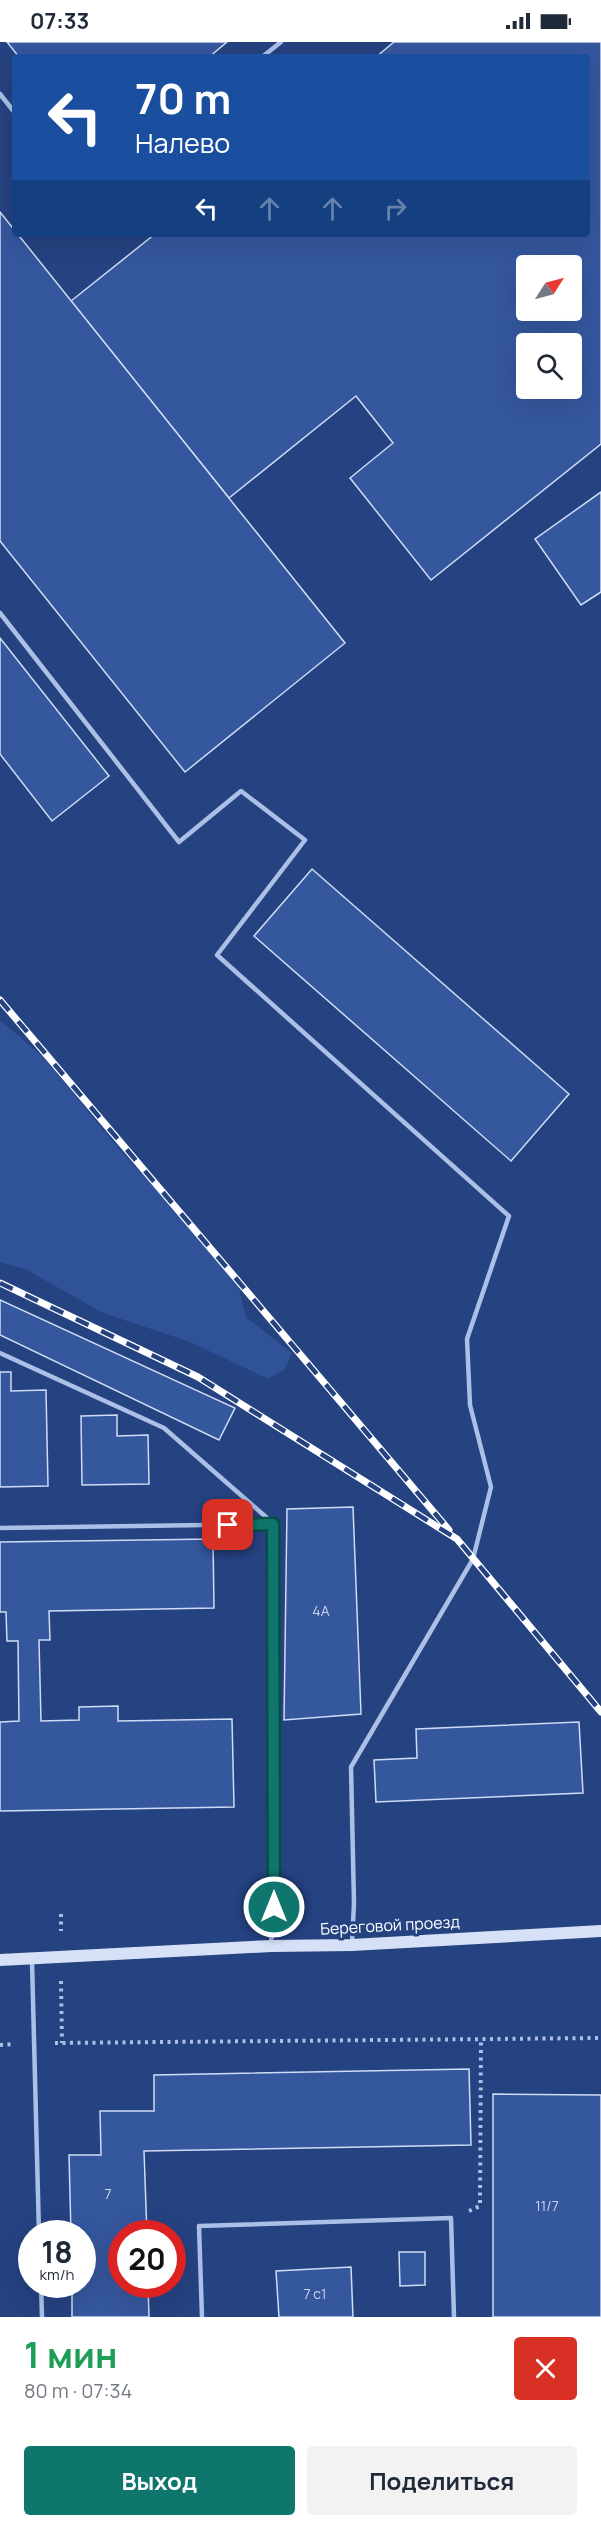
<!DOCTYPE html>
<html lang="ru">
<head>
<meta charset="utf-8">
<style>
  :root { --surface:#fff; --page:#f2f2f3; --text:#1f2937; --muted:#747a83; --accent:#0f766e }
  body { margin:0; font-family:Manrope,sans-serif; background:var(--page); color:var(--text); height:100vh; display:flex; flex-direction:column; font-size:22px; white-space:nowrap }
  * { box-sizing:border-box; margin:0 }
  p { font-size:20px; color:var(--muted) }
  .icon { flex:none; width:33px; height:33px; fill:none; stroke:currentColor; stroke-width:2; stroke-linecap:round; stroke-linejoin:round }
  .map { position:relative; height:2275px; overflow:hidden }
  .sheet { display:flex; flex-direction:column; background:var(--surface); flex:1 }
  .sheet>* { flex:none }
  .top-card { position:absolute; left:12px; top:12px; width:578px; height:183px; border-radius:6px; box-shadow:0 6px 24px #0002; background:#1a4fa0; color:#fff; overflow:hidden }
  .needle { width:39px; rotate:54deg }
  .controls { position:absolute; left:516px; top:213px; display:grid; gap:12px }
  .controls a { display:grid; place-items:center; width:66px; height:66px; border-radius:6px; background:var(--surface); box-shadow:0 6px 24px #0002; font-size:30px }
  .speed { position:absolute; left:18px; top:2178px; display:flex; gap:12px; font-size:30px; font-weight:700; text-align:center }
  .speed>* { display:grid; place-content:center; width:78px; height:78px; border-radius:50%; background:var(--surface); box-shadow:0 6px 24px #0002; line-height:1 }
  .speed small { font-size:15px; font-weight:400 }
  .speed .limit { border:9px solid #d22; background:#fff; color:#111 }
  .pin { position:absolute; display:grid; place-items:center; width:51px; height:51px; color:#fff; margin:-26px; border-radius:12px; box-shadow:0 3px 9px #0006 }
  .me { position:absolute; width:66px; margin:-33px; rotate:0deg; stroke-linejoin:round; filter:drop-shadow(0 0 4px #0008) }
  .turn { display:flex; align-items:center; gap:21px; height:126px; padding:0 24px; font-size:27px }
  .turn .icon { width:78px; height:78px; stroke-width:2.5 }
  .turn b { display:block; font-size:42px; line-height:51px }
  .lanes { display:flex; align-items:center; height:57px; padding:0 24px; background:#0003; justify-content:center; gap:30px; direction:ltr }
  .lanes .off { opacity:.35 }
  .round { display:grid; place-items:center; flex:none; width:63px; height:63px; border-radius:6px; background:var(--page) }
  .overview { display:flex; align-items:center; justify-content:space-between; height:102px; padding:0 24px }
  h1 { font-size:36px; font-weight:700; line-height:45px; color:#1e9e55 }
  .cta { display:flex; gap:12px; margin-top:auto; padding:12px 24px }
  .cta a { flex:1; height:69px; border-radius:6px; background:var(--accent); color:#fff; font-size:24px; font-weight:700; line-height:69px; text-align:center }
  .cta a+a { background:var(--page); color:var(--text) }
  .status { display:flex; justify-content:space-between; align-items:center; height:42px; padding:0 30px; background:var(--surface); direction:ltr }
  .status svg { height:16px; fill:currentColor }
  .map>svg:first-child { display:block }
  .green { fill:#2f5298 }
  .building { fill:#35579e; stroke:#d0dcf5; stroke-width:1.5; fill-rule:evenodd }
  .lines { fill:none; stroke-linecap:round; stroke-linejoin:round }
  .path { stroke:#acc0e7; stroke-width:4; stroke-dasharray:3 4.5; stroke-linecap:butt }
  .lane { stroke:#acc0e7; stroke-width:4.5 }
  .secondary { stroke:#d6e0f6; stroke-width:12 }
  .rail-casing { stroke:#fff; stroke-width:7 }
  .rail { stroke:#254281; stroke-width:4.5; stroke-dasharray:14; stroke-linecap:butt }
  .route-casing { stroke:#0a4d48; stroke-width:15 }
  .route { stroke:#0f766e; stroke-width:10 }
  .labels { text-anchor:middle; stroke-width:6; stroke-linejoin:round; paint-order:stroke }
  .number-label { font-size:14px; fill:#ccd5e7 }
  .street-label { font-size:16px; fill:#fff; stroke:#254281 }
</style>
</head>
<body>
<div class="status"><b>07:33</b><svg viewBox="0 0 49 12"><path d="M0 12V9h3v3zM5 12V6h3v6zM10 12V3h3v9zM15 12V0h3v12zM26 1h20v11H26zM47 4h2v5h-2z"/></svg></div>
<div class="map">
<svg width="601" height="2275" viewBox="0 0 601 2275">
  <rect width="100%" height="100%" fill="#254281"/>
  <path class="green" d="M0,978l43,37 82,99 89,93 22,29 10,39 46,36 -8,17 -16,9 -78,-37 -87,-29 -78,-44 -25,-7z"/>
  <g class="building">
    <path d="M7,0h220l-18,15h-190z"/>
    <path d="M394,0h207v402l-170,136 -81,-102 43,-35 -37,-47 -127,102 -158,-197 84,-67h431v-177h-210zM526,224h46v44h-46zM526,302h46v44h-46z"/>
    <path d="M0,170l345,431 -160,129 -185,-231z"/>
    <path d="M601,450v100l-20,13 -46,-66z"/>
    <path d="M0,596l109,138 -57,45 -52,-67z"/>
    <path d="M312,827l257,225 -58,67 -257,-225z"/>
    <path d="M0,1258l235,108 -16,32 -219,-105z"/>
    <path d="M0,1330h11v19l35,-1 2,96 -48,1z"/>
    <path d="M117,1373v21l31,-1 1,49 -67,1 -1,-69z"/>
    <path d="M353,1465l8,207 -77,6 3,-211z"/>
    <path d="M213,1497l1,69 -165,3 1,29h-11l2,81 38,-1v-13l39,-1v15l114,-2 2,88 -234,4v-89l19,-1 -1,-80h-11l-1,-29h-6v-70z"/>
    <path d="M579,1680l4,71 -207,9 -2,-42 43,-2 -1,-29z"/>
    <path d="M469,2027l2,76 -327,6 3,83h-25v50h26l1,33h-77v-33h10v-50h-11l-2,-79h32l-1,-44h54v-36z"/>
    <path d="M493,2052l108,1v222h-108z"/>
    <path d="M399,2210h26v33l-25,1z"/>
    <path d="M351,2225l2,50h-74l-3,-46z"/>
  </g>
  <g class="lines">
    <g class="path">
      <path d="M61,1872v17"/>
      <path d="M61,1939l1,62"/>
      <path d="M55,2001l546,-5"/>
      <path d="M0,2003l14,-1"/>
      <path d="M469,2169l11,-5 1,-167"/>
    </g>
    <g class="lane">
      <path d="M262,15l19,-15"/>
      <path d="M0,52l15,19"/>
      <path d="M0,571l179,229 62,-51 64,49 -88,115 292,261 -42,123 3,66 21,82 -18,72 -122,208 3,136 -2,40"/>
      <path d="M0,1311l164,75 110,96v383l-3,36"/>
      <path d="M0,1486l274,-4"/>
      <path d="M32,1919l7,273"/>
      <path d="M41,2242l1,33"/>
      <path d="M202,2275l-3,-91 252,-8 3,99"/>
    </g>
    <path class="secondary" d="M0,1918l271,-14 81,-1 249,-14"/>
    <g class="rail-casing">
      <g id="rail">
        <path d="M0,958l449,530"/>
        <path d="M0,1241l198,94 259,162 144,173"/>
      </g>
    </g>
    <use href="#rail" class="rail"/>
  </g>
  <g class="lines">
    <g class="route-casing">
      <path id="route" d="M228,1483l45,-1 1,383"/>
    </g>
    <use href="#route" class="route"/>
  </g>
  <g class="labels">
    <g class="number-label">
      <text x="321" y="1574">4А</text>
      <text x="108" y="2157">7</text>
      <text x="547" y="2169">11/7</text>
      <text x="315" y="2257">7 с1</text>
    </g>
    <g class="street-label">
      <text transform="translate(390 1883) rotate(-3)" y="6">Береговой проезд</text>
    </g>
  </g>
</svg>
<div class="controls">
<a><svg class="needle" viewBox="-14 -14 28 28"><path d="M0-13l5 13h-10z" fill="#e53935"/><path d="M0 13l5-13h-10z" fill="#747a83"/></svg></a>
<a><svg class="icon" aria-label="search" viewBox="0 0 24 24"><circle cx="10" cy="10" r="6"/><path d="M15 15l6 6"/></svg></a>
</div>
<div class="speed"><div>18<small>km/h</small></div><div class="limit">20</div></div>
<div class="pin" style="left:228px;top:1483px;background:#d93025"><svg class="icon" aria-label="arrive" viewBox="0 0 24 24"><path d="M6 21V4h12l-3 4 3 4H6"/></svg></div>
<svg class="me" style="left:274px;top:1865px" viewBox="-20 -20 40 40"><circle r="17" fill="#0f766e" stroke="#fff" stroke-width="3"/><path d="M0-11L8 9 0 5-8 9z" fill="#fff"/></svg>
<div class="top-card">
<div class="turn"><svg class="icon" aria-label="left" viewBox="0 0 24 24"><path d="M17 20v-9H6M10 6l-5 5 5 5"/></svg><div><b>70 m</b>Налево</div></div>
<div class="lanes"><svg class="icon" aria-label="left" viewBox="0 0 24 24"><path d="M17 20v-9H6M10 6l-5 5 5 5"/></svg><svg class="icon off" aria-label="ahead" viewBox="0 0 24 24"><path d="M12 20V5M6 11l6-6 6 6"/></svg><svg class="icon off" aria-label="ahead" viewBox="0 0 24 24"><path d="M12 20V5M6 11l6-6 6 6"/></svg><svg class="icon off" aria-label="right" viewBox="0 0 24 24"><path d="M7 20v-9h11M14 6l5 5-5 5"/></svg></div>
</div>
</div>
<section class="sheet">
<div class="overview"><div><h1>1 мин</h1><p>80 m · 07:34</p></div><a class="round" style="background:#d93025;color:#fff"><svg class="icon" aria-label="close" viewBox="0 0 24 24"><path d="M6 6l12 12M18 6L6 18"/></svg></a></div>
<div class="cta"><a>Выход</a><a>Поделиться</a></div>
</section>
</body>
</html>
